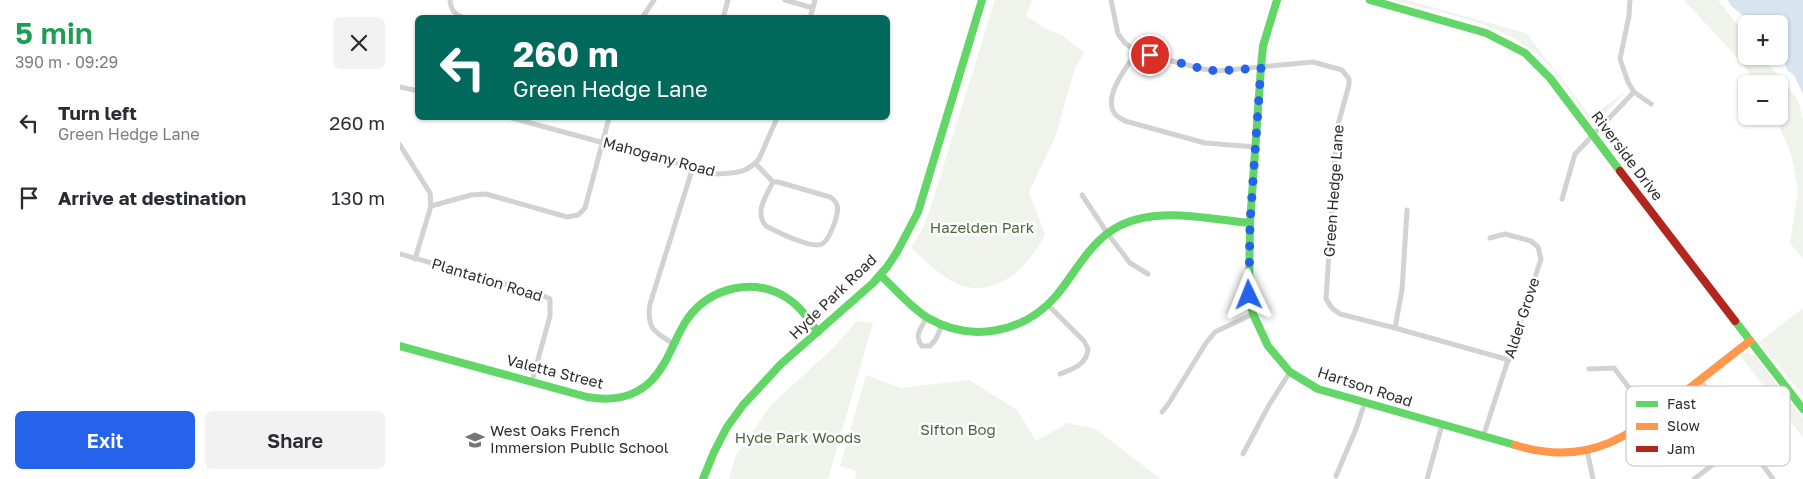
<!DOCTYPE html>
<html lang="en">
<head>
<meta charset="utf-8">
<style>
  :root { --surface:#fff; --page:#f2f2f3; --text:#2b2b33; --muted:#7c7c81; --accent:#2563eb }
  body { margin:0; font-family:"Golos Text",sans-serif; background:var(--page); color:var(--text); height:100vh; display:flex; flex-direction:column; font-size:19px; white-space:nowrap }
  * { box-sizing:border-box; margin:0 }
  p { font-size:16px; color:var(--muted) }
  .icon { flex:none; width:28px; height:28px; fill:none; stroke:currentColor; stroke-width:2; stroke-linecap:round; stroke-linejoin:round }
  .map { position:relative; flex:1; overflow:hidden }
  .sheet { display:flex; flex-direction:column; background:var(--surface); width:400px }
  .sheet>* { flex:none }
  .banner { position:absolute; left:15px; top:15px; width:475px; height:105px; border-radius:8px; box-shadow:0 1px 4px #0004; background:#00695c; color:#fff; overflow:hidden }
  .tools { position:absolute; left:1338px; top:15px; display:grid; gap:10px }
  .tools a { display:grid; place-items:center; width:50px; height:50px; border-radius:8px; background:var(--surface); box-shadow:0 1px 4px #0004; font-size:25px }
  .pin { position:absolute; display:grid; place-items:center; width:42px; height:42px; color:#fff; margin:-21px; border:2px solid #fff; border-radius:50%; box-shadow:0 1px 5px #0007 }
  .me { position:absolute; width:55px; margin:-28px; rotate:358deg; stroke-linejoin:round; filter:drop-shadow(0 0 4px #0008) }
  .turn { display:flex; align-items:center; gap:18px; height:105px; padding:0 15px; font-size:22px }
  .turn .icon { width:65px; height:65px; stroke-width:2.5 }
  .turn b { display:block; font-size:35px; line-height:42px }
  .round { display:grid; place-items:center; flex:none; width:52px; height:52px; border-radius:8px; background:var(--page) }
  .overview { display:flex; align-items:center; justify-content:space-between; height:85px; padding:0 15px }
  h1 { font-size:30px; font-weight:600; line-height:38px; color:#1e9e55 }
  .action { display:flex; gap:10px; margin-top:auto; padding:10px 15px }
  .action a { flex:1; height:58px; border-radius:8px; background:var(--accent); color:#fff; font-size:20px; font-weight:600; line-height:58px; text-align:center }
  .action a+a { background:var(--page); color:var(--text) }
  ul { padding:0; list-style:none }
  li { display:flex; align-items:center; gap:15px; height:75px; padding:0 15px }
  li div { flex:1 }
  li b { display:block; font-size:19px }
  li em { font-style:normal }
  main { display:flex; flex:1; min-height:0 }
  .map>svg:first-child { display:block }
  .green { fill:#eff3eb }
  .water { fill:#d8e4f0 }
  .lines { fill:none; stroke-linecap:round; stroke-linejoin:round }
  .street { stroke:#d2d2d2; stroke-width:5 }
  .fast { stroke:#63d668; stroke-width:8 }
  .slow { stroke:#ff974d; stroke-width:8 }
  .jam { stroke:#b3261e; stroke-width:8 }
  .route { stroke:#2563eb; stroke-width:9; stroke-dasharray:0 16.2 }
  .labels { text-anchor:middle; stroke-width:5; stroke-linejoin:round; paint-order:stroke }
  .street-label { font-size:15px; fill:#2d2d2d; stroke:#fff }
  .park-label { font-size:15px; fill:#4c673c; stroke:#fff }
  .poi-label { font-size:15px; fill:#2d2d2d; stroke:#fff; text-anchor:start }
  .key { fill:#fff; stroke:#c0c0c0; stroke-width:1 }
  .key-label { font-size:14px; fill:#2d2d2d }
</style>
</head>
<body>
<main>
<section class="sheet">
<div class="overview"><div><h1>5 min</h1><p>390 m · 09:29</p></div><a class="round"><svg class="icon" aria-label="close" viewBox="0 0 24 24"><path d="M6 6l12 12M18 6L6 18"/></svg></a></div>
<ul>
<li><svg class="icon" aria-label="left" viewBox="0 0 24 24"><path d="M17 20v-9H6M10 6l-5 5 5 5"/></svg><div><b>Turn left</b><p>Green Hedge Lane</p></div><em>260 m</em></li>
<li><svg class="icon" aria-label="arrive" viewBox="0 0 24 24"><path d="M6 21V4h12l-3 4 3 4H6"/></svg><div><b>Arrive at destination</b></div><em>130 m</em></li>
</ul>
<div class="action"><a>Exit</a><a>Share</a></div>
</section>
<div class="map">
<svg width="1403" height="479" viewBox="0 0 1403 479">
  <rect width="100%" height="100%" fill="#fff"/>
  <g class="green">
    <path d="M595,0h37l-6,16 24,15 12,4 22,18 -9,15 -19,67 -27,57 16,43c-19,36 -54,69 -95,45 -14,-8 -27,-21 -39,-32l14,-24 6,-18z"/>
    <path d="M993,0h13l120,33 65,84 35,-26 -27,29 -6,1 -4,-2c-16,-21 -30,-45 -50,-63 -40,-35 -96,-42 -146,-56z"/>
    <path d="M1284,0h34l28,36v20h16l36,44 5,19v140l-13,-16 8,-53 -7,-36 -16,-38h4v-32h-22l-16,-22z"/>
    <path d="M1403,308v88l-44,-54z"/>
    <path d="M457,321l16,2 -45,156h-99l7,-24 36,-51 58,-53z"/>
    <path d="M1347,352l8,4 48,62v20l-63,-83z"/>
    <path d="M466,375l35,13 68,-8 48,30 19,31 27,-15 2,-3 29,5 67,51h-306l2,-8 -17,-5z"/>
  </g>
  <path class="water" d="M1328,0h75v94l-9,-19 -7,-5 -2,-6 -9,-8h3v-32h-26l-22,-18z"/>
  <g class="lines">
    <g class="street">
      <path d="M50,0c1,10 4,14 14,18"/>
      <path d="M385,0l28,8"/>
      <path d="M711,0l7,34 7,9 12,9 66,17 14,2 96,-9 29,8 7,9v6l-12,43 -11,171 6,9 8,6 55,14 114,32"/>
      <path d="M242,18l12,-18"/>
      <path d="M323,18l5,-18"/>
      <path d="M410,18l5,-18"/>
      <path d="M737,52c-10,14 -35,45 -22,62 2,3 7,5 10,7l80,22 51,4"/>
      <path d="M0,87l18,4"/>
      <path d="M1234,92l17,12"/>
      <path d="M112,118l206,56c18,-1 29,-1 41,-15l18,-41"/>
      <path d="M0,145l30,48 1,13 -16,53"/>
      <path d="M355,163l18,19h5l52,15c3,2 6,4 7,8 3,8 -8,36 -15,39 -12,5 -44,-12 -56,-18 -12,-13 0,-30 7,-44"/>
      <path d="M682,195l26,39 22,29 18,11"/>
      <path d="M1162,199l13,-45 59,-62 -6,-10 -8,-23 9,-43 1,-16"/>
      <path d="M31,206l40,-11 15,-1 81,23 11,-2 7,-7 24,-90"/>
      <path d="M0,254l137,39 13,6v17l-18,65"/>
      <path d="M648,305l36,36 4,8c-1,16 -16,20 -28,25"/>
      <path d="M527,317c-5,10 -14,19 -5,29h8l6,-7 6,-14"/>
      <path d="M995,328l7,-38 5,-80"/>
      <path d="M274,344c-19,-11 -28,-16 -24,-40l43,-137"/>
      <path d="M1189,369l25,-1 38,50"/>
      <path d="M1300,380l73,99"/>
      <path d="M762,412l7,-9 37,-60 9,-11 38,-18"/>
      <path d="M1083,437l58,-178 -3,-12 -7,-6 -26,-7 -15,4"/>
      <path d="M1187,450l6,29"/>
      <path d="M843,454l26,-49 21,-33"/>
      <path d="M936,476l20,-47 9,-27"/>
      <path d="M1027,479l15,-54"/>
      <path d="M1294,479l50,-38"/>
    </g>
    <g class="fast">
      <path d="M877,0l-14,46 -2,21 -11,156 -1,72 4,19 15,32 22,26 28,17 197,56"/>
      <path d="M970,0l116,33 39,20 25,25 70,93"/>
      <path d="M480,275c16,14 30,32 48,43 43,25 96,15 128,-22 20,-24 34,-55 63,-70 38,-20 90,-7 131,-3"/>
      <path d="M1335,321l68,88"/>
      <path d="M0,346l187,51c23,4 47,1 64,-16 18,-18 23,-43 37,-63 23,-31 66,-41 99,-20 13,8 22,22 31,34"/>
      <path d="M303,479l11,-27 13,-25 16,-22 38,-41 92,-81 14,-16 10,-15 21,-40 64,-212"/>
    </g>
    <path class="slow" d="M1115,445c23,7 47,10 71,5 39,-8 71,-36 101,-60 21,-16 42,-33 63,-49"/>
    <path class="jam" d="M1220,171l115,150"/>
  </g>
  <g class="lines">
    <path class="route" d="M750,55l53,14 14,2 44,-3 -11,155 -1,72"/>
  </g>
  <defs>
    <g id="school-bare" transform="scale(1.5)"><path d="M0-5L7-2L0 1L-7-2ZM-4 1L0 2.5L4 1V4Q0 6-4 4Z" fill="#767676" stroke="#fff" stroke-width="2.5" paint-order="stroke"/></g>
  </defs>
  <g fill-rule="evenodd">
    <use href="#school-bare" x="75" y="440"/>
  </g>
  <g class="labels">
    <g class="street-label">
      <text transform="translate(1227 156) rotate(53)" y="5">Riverside Drive</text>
      <text transform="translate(259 157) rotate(15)" y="5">Mahogany Road</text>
      <text transform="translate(934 191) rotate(-86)" y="5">Green Hedge Lane</text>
      <text transform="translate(87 280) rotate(17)" y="5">Plantation Road</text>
      <text transform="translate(433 297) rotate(-44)" y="5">Hyde Park Road</text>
      <text transform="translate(1122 318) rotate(-72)" y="5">Alder Grove</text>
      <text transform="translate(155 372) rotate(14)" y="5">Valetta Street</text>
      <text transform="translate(965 387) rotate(18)" y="5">Hartson Road</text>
    </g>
    <g class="park-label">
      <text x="582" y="233">Hazelden Park</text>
      <text x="558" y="435">Sifton Bog</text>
      <text x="398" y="443">Hyde Park Woods</text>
    </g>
    <g class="poi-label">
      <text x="90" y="436">West Oaks French<tspan x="90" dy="17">Immersion Public School</tspan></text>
    </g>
  </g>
  <rect x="1226" y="386" width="164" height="80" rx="8" class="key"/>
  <rect x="1236" y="401" width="22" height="6" fill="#63d668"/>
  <rect x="1236" y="423" width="22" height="7" fill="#ff974d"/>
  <rect x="1236" y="446" width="22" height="6" fill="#b3261e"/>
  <g class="key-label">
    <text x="1267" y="409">Fast</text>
    <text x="1267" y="431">Slow</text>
    <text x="1267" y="454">Jam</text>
  </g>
</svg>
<div class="tools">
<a>+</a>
<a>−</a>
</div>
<div class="pin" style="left:750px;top:55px;background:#d93025"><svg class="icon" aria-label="arrive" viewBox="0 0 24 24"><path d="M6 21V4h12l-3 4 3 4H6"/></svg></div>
<svg class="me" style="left:849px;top:295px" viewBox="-20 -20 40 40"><path d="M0-17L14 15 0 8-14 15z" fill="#2563eb" stroke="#fff" stroke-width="4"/></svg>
<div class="banner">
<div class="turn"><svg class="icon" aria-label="left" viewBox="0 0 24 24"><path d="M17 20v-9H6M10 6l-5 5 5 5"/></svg><div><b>260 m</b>Green Hedge Lane</div></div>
</div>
</div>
</main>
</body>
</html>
